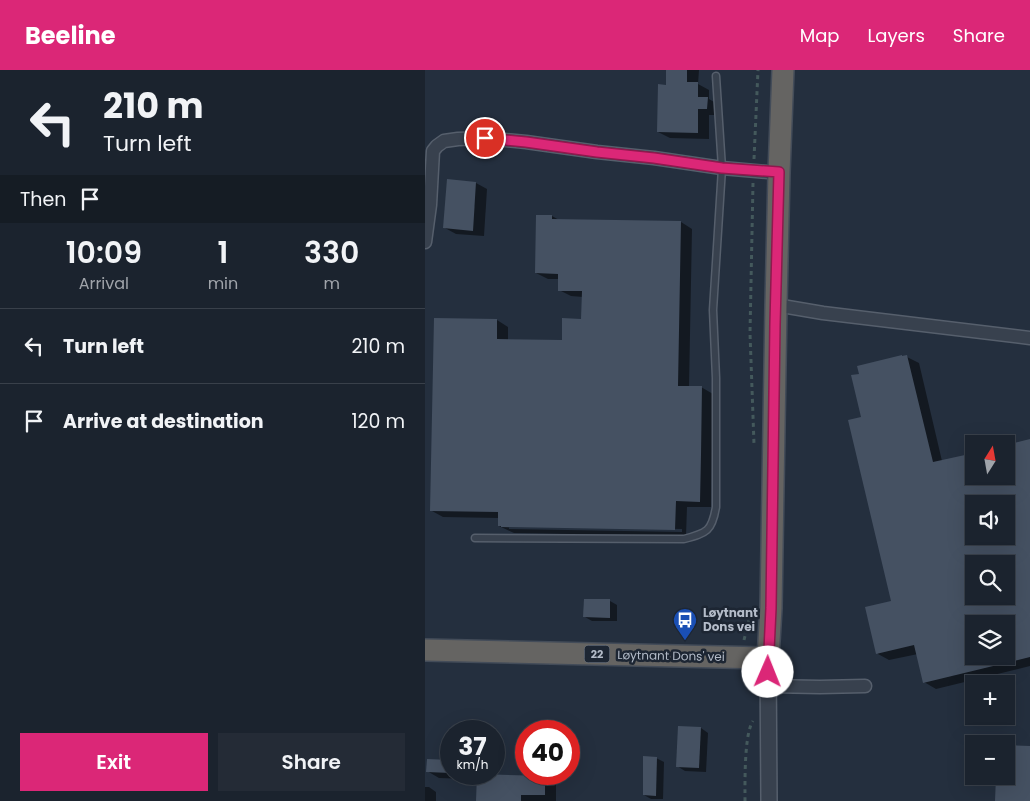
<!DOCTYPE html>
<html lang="en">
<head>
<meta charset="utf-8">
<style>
  :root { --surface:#1b232e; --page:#242b36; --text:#f1f3f6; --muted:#a0a4aa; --line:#39404a; --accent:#db2777 }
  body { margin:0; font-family:Poppins,sans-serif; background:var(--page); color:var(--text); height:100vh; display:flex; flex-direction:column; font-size:19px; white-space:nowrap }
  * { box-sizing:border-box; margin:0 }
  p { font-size:16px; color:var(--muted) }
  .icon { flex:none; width:28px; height:28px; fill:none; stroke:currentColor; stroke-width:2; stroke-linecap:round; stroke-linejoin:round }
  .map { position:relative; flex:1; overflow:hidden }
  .side { display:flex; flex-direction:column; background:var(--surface); width:425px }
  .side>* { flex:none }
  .guide { background:#1b232e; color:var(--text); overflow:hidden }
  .needle { width:32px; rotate:11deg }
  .buttons { position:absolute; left:540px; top:365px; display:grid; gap:10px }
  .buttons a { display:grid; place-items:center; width:50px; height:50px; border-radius:0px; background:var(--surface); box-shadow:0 5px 20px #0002,0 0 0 1px var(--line); font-size:25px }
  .speed { position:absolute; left:15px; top:650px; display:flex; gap:10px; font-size:25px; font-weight:700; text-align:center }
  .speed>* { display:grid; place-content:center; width:65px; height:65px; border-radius:50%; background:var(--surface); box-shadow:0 5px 20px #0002,0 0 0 1px var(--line); line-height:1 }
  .speed small { font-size:12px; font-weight:400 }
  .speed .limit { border:8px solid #d22; background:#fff; color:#111 }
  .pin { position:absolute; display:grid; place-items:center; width:42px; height:42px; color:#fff; margin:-21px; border:2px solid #fff; border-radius:50%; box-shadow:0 1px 5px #0007 }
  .me { position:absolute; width:55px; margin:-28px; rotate:1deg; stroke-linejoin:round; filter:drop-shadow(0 0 4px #0008) }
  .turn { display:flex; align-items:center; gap:18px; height:105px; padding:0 20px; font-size:22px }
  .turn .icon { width:65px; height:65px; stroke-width:2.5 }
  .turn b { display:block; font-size:35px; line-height:42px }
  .then { display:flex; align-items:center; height:48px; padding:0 20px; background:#0003; gap:10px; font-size:19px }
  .eta { display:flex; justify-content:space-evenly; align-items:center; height:85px; text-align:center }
  .eta b { font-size:30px; font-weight:600; line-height:35px }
  .action { display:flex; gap:10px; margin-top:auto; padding:10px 20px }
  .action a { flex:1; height:58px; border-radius:0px; background:var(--accent); color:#fff; font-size:20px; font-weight:600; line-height:58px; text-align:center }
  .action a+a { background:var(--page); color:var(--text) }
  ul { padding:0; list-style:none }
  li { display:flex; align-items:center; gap:15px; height:75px; padding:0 20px; border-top:1px solid var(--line) }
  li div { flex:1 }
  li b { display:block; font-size:19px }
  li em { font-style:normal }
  header { display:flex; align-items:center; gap:30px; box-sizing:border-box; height:70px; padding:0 25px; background:var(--accent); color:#fff }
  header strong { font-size:24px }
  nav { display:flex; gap:28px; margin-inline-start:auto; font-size:18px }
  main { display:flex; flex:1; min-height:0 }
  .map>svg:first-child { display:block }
  .shadow { fill:#0007; fill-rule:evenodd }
  .building { fill:#455162; fill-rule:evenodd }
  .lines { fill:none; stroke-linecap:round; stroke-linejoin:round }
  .service-casing { stroke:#565f6c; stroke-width:9 }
  .minor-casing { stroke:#565f6c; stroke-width:15 }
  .tertiary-casing { stroke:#565f6c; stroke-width:18 }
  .trunk-casing { stroke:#434c59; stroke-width:24 }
  .path { stroke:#44595c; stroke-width:3; stroke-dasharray:4 4; stroke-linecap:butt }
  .service { stroke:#38414e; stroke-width:6 }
  .minor { stroke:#38414e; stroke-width:12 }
  .tertiary { stroke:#38414e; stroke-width:15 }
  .trunk { stroke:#656462; stroke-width:21 }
  .route-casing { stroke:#8e194d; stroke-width:12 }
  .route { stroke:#db2777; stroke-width:9 }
  .labels { text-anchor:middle; stroke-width:5; stroke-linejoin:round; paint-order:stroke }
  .shield { fill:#1d2633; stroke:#878f9c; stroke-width:1 }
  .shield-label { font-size:11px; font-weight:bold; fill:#b4bcc9 }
  .poi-label { font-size:12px; font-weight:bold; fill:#b4bcc9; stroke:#1d2633; text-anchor:start }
  .street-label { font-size:12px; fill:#b4bcc9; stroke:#1d2633 }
</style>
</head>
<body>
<header>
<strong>Beeline</strong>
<nav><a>Map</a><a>Layers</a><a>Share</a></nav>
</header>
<main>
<section class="side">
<div class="guide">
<div class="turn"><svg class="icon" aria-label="left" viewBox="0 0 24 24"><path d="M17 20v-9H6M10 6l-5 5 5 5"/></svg><div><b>210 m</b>Turn left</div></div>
<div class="then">Then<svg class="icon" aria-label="arrive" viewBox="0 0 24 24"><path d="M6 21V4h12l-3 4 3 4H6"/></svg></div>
</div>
<div class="eta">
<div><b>10:09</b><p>Arrival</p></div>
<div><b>1</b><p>min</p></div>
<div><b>330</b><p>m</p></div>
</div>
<ul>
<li><svg class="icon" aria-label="left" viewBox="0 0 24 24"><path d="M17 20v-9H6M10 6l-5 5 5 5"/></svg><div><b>Turn left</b></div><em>210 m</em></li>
<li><svg class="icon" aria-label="arrive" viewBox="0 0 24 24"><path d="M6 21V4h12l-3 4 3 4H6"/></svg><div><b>Arrive at destination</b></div><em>120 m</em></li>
</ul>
<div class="action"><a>Exit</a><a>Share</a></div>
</section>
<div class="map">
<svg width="605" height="731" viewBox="0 0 605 731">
  <rect width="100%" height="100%" fill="#242f3e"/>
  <g class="shadow">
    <path d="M242,0h32l-1,14 11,6v9l10,6 -1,10h-9v24l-39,-1 -12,-6 9,-46z"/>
    <path d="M51,113l11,6 -3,47 -28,-2 -11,-6z"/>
    <path d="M127,146l7,4 122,2 11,7 -3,158h12l12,7 -2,113h-24l-1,29 -172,-3 -15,-7v-8l-56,-1 -11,-6 65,-191 11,7v13l55,1 20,-21v-23l-12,-1 -12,-6v-11h-11l-12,-6zM84,456l173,3v3l-173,-3z"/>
    <path d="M482,287l12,6 23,98 32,15h32l24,-36v226l-94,23 -12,-7 -6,-28 -29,6 -11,-6 14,-52 -29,-184zM549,434h32v32h-32zM549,494h32v32h-32zM549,554h32v32h-32z"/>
    <path d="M185,531l7,4v16h-25l-7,-4z"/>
    <path d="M276,658l7,5 -2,39 -21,-1 -8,-5z"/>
    <path d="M231,688l8,4 -1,37h-12l-7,-4z"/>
    <path d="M3,690l23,1v13h19v5l-31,-1 -12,-7z"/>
    <path d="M120,707l11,7v17h-78z"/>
    <path d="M0,717h4l7,5v9h-11z"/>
  </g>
  <g class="building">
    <path d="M241,0h21v12h11v15h10l-1,12h-9v24l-41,-1 1,-48 8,1z"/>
    <path d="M22,109l29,3 -3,49 -30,-3z"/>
    <path d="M111,145h16v4l129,2 -3,165h24l-1,69 -1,47 -24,-1 -1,29 -174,-3v-1h-3v-14l-68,-1 4,-193 63,1v20l65,1v-22l19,1 1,-28h-24v-17l-23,-1z"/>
    <path d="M477,285v1l5,-1 26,107 41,-9v23h32v-31l24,-6v218l-107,26 -9,-38 -38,9 -11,-47 26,-6 -43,-181 13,-3 -10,-42 8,-1 -2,-8zM549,434h32v32h-32zM549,494h32v32h-32zM549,554h32v32h-32z"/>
    <path d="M159,529h26v19l-27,-1z"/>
    <path d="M253,656l23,1 -2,41 -23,-1z"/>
    <path d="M581,675l24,1v55h-35l1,-25h10z"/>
    <path d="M218,686l14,1 -1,39 -13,-1z"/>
    <path d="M2,689l24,1v13l-25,-1z"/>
    <path d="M52,704l68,2v19h-24v6h-45z"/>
  </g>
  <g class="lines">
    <g class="service-casing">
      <path id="service" d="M50,468l209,1c23,-6 28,-8 32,-32v-129l-3,-68 9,-142 -6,-92"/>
    </g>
    <g class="minor-casing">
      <g id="minor">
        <path d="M0,172l5,-37 3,-54 4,-5 7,-5 14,-2 27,-1 41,4 71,10 57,6 68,10 57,5"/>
        <path d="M351,235l47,8 207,25"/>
        <path d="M343,616l52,1 45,-1"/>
      </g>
    </g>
    <g class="tertiary-casing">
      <path id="tertiary" d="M343,588l1,143"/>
    </g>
    <g class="trunk-casing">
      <path id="trunk" d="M0,580l343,8 3,-50 5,-303 3,-132 4,-103"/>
    </g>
    <g class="path">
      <path d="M329,89l4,-89"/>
      <path d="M328,113l-3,150 4,111"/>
      <path d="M319,570l7,-28"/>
      <path d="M320,731c0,-18 -1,-67 8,-80"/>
    </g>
    <use href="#service" class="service"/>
    <use href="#minor" class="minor"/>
    <use href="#tertiary" class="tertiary"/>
    <use href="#trunk" class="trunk"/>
  </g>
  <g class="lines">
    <g class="route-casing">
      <path id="route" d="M60,68l41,4 71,10 57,6 68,10 57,4 -4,152 -4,284 -3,64"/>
    </g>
    <use href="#route" class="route"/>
  </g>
  <defs>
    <g id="bus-pin" transform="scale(1.25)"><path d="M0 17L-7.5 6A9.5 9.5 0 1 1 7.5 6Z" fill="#1a4fb4" stroke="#1d2633"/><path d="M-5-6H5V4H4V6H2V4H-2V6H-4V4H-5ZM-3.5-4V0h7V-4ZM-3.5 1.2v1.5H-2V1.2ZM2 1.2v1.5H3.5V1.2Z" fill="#fff"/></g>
  </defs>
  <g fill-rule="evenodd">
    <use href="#bus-pin" x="260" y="550"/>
  </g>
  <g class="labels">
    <rect class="shield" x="159.5" y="575.5" width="25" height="17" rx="4"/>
    <g class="shield-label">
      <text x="172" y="588">22</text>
    </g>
    <g class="poi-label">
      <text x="278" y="547">Løytnant<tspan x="278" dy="14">Dons vei</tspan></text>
    </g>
    <g class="street-label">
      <text transform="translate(246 586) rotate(1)" y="4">Løytnant Dons' vei</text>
    </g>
  </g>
</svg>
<div class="buttons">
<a><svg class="needle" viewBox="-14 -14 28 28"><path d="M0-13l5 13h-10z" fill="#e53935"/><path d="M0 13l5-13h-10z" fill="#a0a4aa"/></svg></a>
<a><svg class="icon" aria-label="sound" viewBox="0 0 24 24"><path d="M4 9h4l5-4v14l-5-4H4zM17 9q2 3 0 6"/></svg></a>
<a><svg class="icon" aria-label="search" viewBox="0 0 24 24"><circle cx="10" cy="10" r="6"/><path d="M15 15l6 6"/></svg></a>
<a><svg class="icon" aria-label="layers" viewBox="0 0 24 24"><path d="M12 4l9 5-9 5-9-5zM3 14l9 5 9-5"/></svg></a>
<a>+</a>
<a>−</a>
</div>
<div class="speed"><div>37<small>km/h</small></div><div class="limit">40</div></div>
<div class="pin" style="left:60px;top:68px;background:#d93025"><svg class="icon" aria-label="arrive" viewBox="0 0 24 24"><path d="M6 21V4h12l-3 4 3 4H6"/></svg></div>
<svg class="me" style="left:343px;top:602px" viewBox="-20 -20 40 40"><circle r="19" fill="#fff"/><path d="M0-13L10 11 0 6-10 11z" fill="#db2777"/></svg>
</div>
</main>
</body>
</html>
